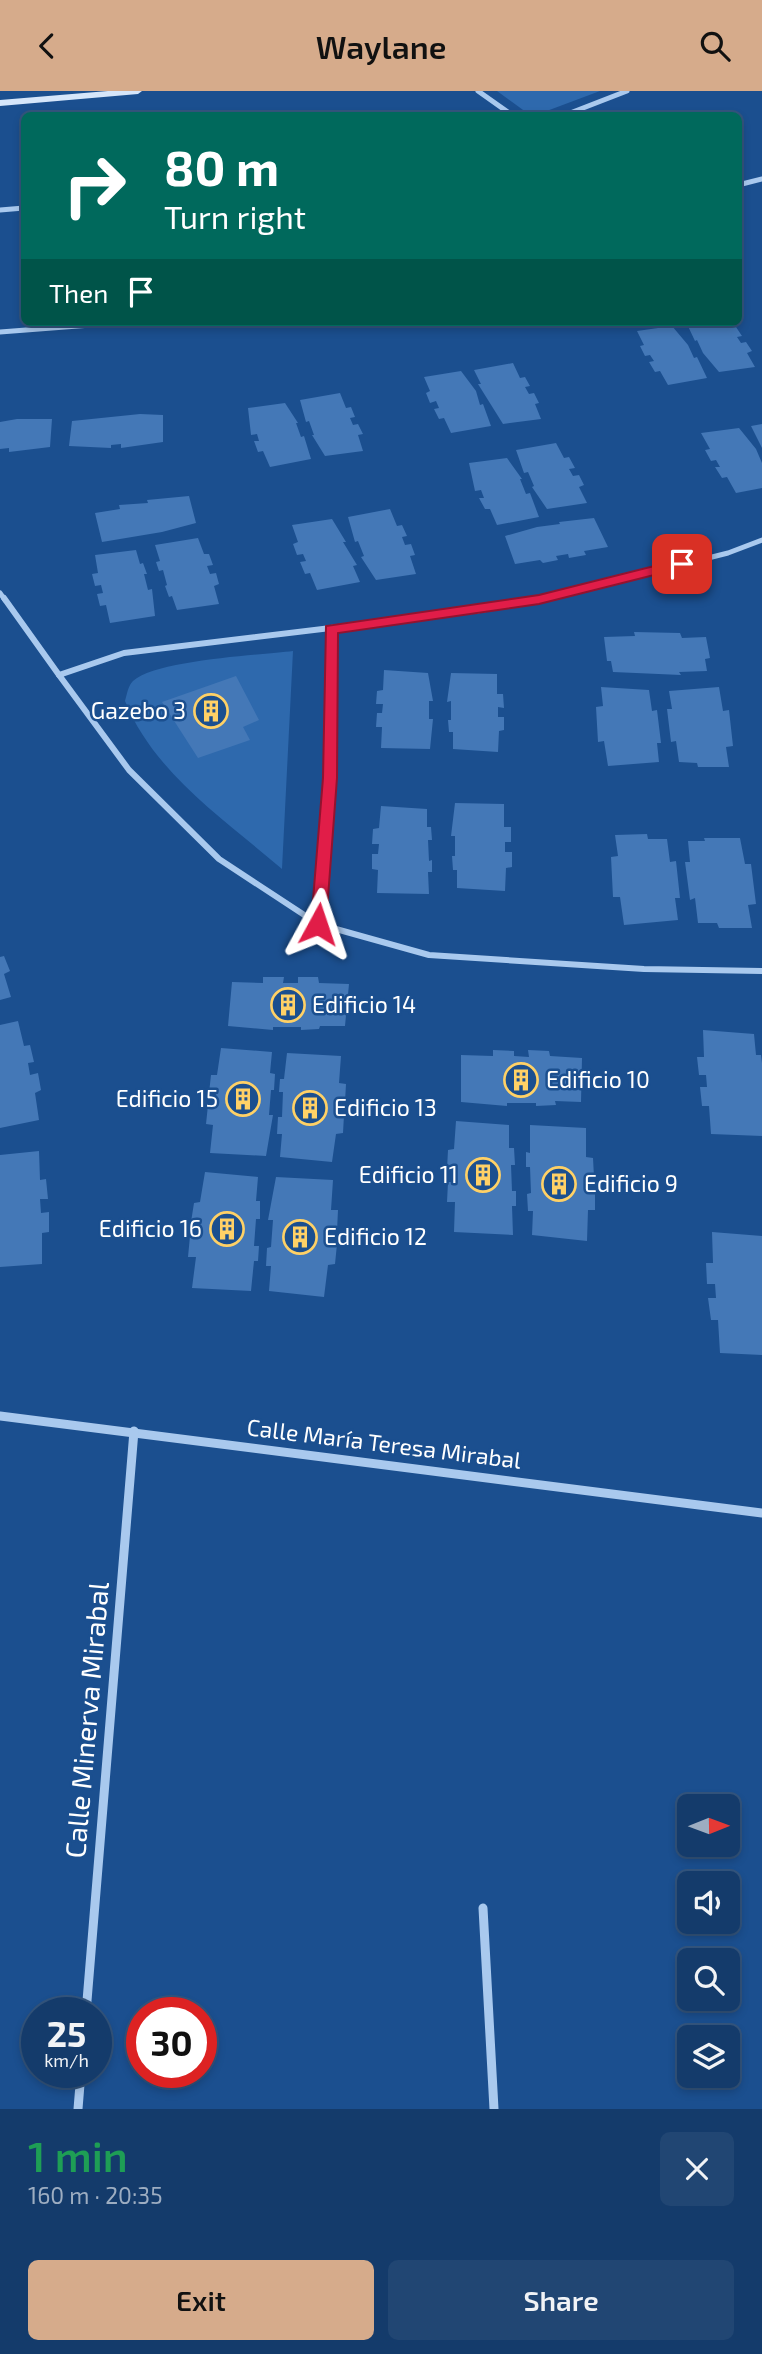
<!DOCTYPE html>
<html lang="en">
<head>
<meta charset="utf-8">
<style>
  :root { --surface:#143b6b; --page:#214673; --text:#f1f3f6; --muted:#9dadc1; --line:#33557e; --accent:#d6ab8b }
  body { margin:0; font-family:"Exo 2",sans-serif; background:var(--page); color:var(--text); height:100vh; display:flex; flex-direction:column; font-size:26px; white-space:nowrap }
  * { box-sizing:border-box; margin:0 }
  p { font-size:23px; color:var(--muted) }
  .icon { flex:none; width:38px; height:38px; fill:none; stroke:currentColor; stroke-width:2; stroke-linecap:round; stroke-linejoin:round }
  .map { position:relative; height:2018px; overflow:hidden }
  .drawer { display:flex; flex-direction:column; background:var(--surface); flex:1 }
  .drawer>* { flex:none }
  .guide { position:absolute; left:21px; top:21px; width:721px; height:214px; border-radius:10px; box-shadow:0 4px 10px #0003,0 0 0 2px var(--line); background:#00695c; color:#fff; overflow:hidden }
  .needle { width:46px; rotate:89deg }
  .tools { position:absolute; left:677px; top:1703px; display:grid; gap:14px }
  .tools a { display:grid; place-items:center; width:63px; height:63px; border-radius:10px; background:var(--surface); box-shadow:0 4px 10px #0003,0 0 0 2px var(--line); font-size:35px }
  .speed { position:absolute; left:21px; top:1906px; display:flex; gap:14px; font-size:35px; font-weight:700; text-align:center }
  .speed>* { display:grid; place-content:center; width:91px; height:91px; border-radius:50%; background:var(--surface); box-shadow:0 4px 10px #0003,0 0 0 2px var(--line); line-height:1 }
  .speed small { font-size:18px; font-weight:400 }
  .speed .limit { border:10px solid #d22; background:#fff; color:#111 }
  .pin { position:absolute; display:grid; place-items:center; width:60px; height:60px; color:#fff; margin:-30px; border-radius:14px; box-shadow:0 4px 10px #0006 }
  .me { position:absolute; width:77px; margin:-38px; rotate:5deg; stroke-linejoin:round; filter:drop-shadow(0 0 5px #0008) }
  .turn { display:flex; align-items:center; gap:24px; height:147px; padding:0 28px; font-size:32px }
  .turn .icon { width:91px; height:91px; stroke-width:2.5 }
  .turn b { display:block; font-size:49px; line-height:60px }
  .then { display:flex; align-items:center; height:66px; padding:0 28px; background:#0003; gap:14px; font-size:26px }
  .round { display:grid; place-items:center; flex:none; width:74px; height:74px; border-radius:10px; background:var(--page) }
  .overview { display:flex; align-items:center; justify-content:space-between; height:119px; padding:0 28px }
  h1 { font-size:42px; font-weight:600; line-height:52px; color:#1e9e55 }
  .primary-button { display:flex; gap:14px; margin-top:auto; padding:14px 28px }
  .primary-button a { flex:1; height:80px; border-radius:10px; background:var(--accent); color:#111; font-size:28px; font-weight:600; line-height:80px; text-align:center }
  .primary-button a+a { background:var(--page); color:var(--text) }
  header { display:flex; justify-content:space-between; align-items:center; height:91px; padding:0 28px; background:var(--accent); color:#111; font-size:32px; font-weight:600 }
  .map>svg:first-child { display:block }
  .green { fill:#2e69ad }
  .building { fill:#4478b7 }
  .lines { fill:none; stroke-linecap:round; stroke-linejoin:round }
  .street-far2 { stroke:#a9c9ee; stroke-width:5 }
  .street-far1 { stroke:#a9c9ee; stroke-width:6 }
  .street { stroke:#a9c9ee; stroke-width:9 }
  .secondary { fill:#d6e6fa; fill-rule:evenodd }
  .route { fill:#e11d48; stroke:#92132f; stroke-width:2 }
  .labels { text-anchor:middle; stroke-width:5; stroke-linejoin:round; paint-order:stroke }
  .poi-label { font-size:23px; fill:#fff; stroke:#1b4f8f; text-anchor:start }
  .street-label { font-size:23px; fill:#fff; stroke:#1b4f8f }
  .near-street-label { font-size:28px; fill:#fff; stroke:#1b4f8f }
</style>
</head>
<body>
<header><svg class="icon" aria-label="back" viewBox="0 0 24 24"><path d="M15 5l-7 7 7 7"/></svg>Waylane<svg class="icon" aria-label="search" viewBox="0 0 24 24"><circle cx="10" cy="10" r="6"/><path d="M15 15l6 6"/></svg></header>
<div class="map">
<svg width="762" height="2018" viewBox="0 0 762 2018">
  <rect width="100%" height="100%" fill="#1b4f8f"/>
  <g class="green">
    <path d="M497,0h103l-64,24h-6z"/>
    <path d="M293,560l-11,218c-57,-49 -128,-96 -157,-168 2,-7 3,-15 8,-20 23,-21 127,-26 160,-30z"/>
  </g>
  <g class="building">
    <path d="M94,19l1,5h-40v-1z"/>
    <path d="M686,231h41l3,5h6l6,9 -5,1 4,6 5,-1 6,9 -5,2 8,14 -36,5 -16,-19 -6,-13 -2,1z"/>
    <path d="M672,235l16,19 6,13 3,-1 10,21 -39,7 -8,-14 -5,1 -6,-10 5,-1 -4,-6 -5,1 -5,-10 4,-1 -7,-14z"/>
    <path d="M513,272l7,15 5,-1 5,9 -5,1 4,7 5,-1 5,10 -4,1 6,15 -38,5 -25,-40h3l-7,-14z"/>
    <path d="M461,280l15,20 4,14 3,-1 8,22 -40,7 -7,-15 -5,1 -5,-10 5,-1 -3,-7 -6,2 -4,-10 4,-2 -6,-14z"/>
    <path d="M340,302l6,15 5,-1 4,10 -5,1 3,7 5,-1 5,10 -5,1 5,16 -38,5 -13,-21h2l-5,-14 -3,1 -6,-22z"/>
    <path d="M285,312l13,20h-2l5,14 3,-1 7,23 -41,8 -7,-16 -5,1 -4,-11h5l-2,-7 -6,1 -3,-27z"/>
    <path d="M140,323l23,1v27l-42,6v-4l-10,1v3l-42,-2 3,-25z"/>
    <path d="M17,328h35l-2,28 -41,5v-4l-9,1v-27z"/>
    <path d="M762,333v24l-11,-22z"/>
    <path d="M739,337l17,21 6,14v25l-26,5 -9,-16 -5,1 -7,-11h5l-4,-7 -5,1 -6,-11 5,-1 -9,-16z"/>
    <path d="M556,352l8,15 5,-1 6,11 -6,1 4,7 6,-1 5,10 -5,2 8,16 -40,6 -15,-22 2,-1 -6,-14 -4,1 -8,-23z"/>
    <path d="M507,367l15,21h-2l6,15 4,-1 9,24 -42,8 -7,-16h-5l-6,-11h5l-3,-8 -6,1 -6,-28z"/>
    <path d="M189,405l7,27 -34,9 -60,10 -7,-29 25,-4 -1,-4 29,-2 -1,-3z"/>
    <path d="M390,418l7,17 5,-1 5,11 -5,1 3,8 6,-1 4,11 -5,1 6,18 -40,6 -15,-23 3,-1 -6,-15 -3,1 -7,-25z"/>
    <path d="M594,427l14,29 -24,4 2,4 -17,3 -1,-4 -12,2 2,4 -15,3 -3,-3 -25,4 -10,-28 32,-9 23,-3 -1,-2z"/>
    <path d="M332,428l14,23h-3l14,23 -4,1 7,16 -43,8 -7,-17 -5,1 -5,-12 6,-1 -3,-7 -6,1 -4,-11 5,-2 -6,-17z"/>
    <path d="M198,447l6,16h5l4,11 -6,1 3,8 6,-1 3,11 -5,2 5,18 -42,6 -5,-14 -3,1 -4,-11 2,-1 -4,-15 -4,1 -3,-9 4,-1 -5,-16z"/>
    <path d="M136,459l4,14 3,-1 4,11h-3l4,16 4,-1 3,27 -45,7 -4,-18 -6,1 -3,-12 6,-1 -2,-8 -6,1 -3,-12 6,-1 -3,-18z"/>
    <path d="M634,541l46,1 2,5 24,-1 4,21 -5,1 2,12 -28,1 2,3 -68,-3 -2,-11h-4l-3,-24 31,-1z"/>
    <path d="M384,579l44,3 5,28h-4v18h4l-3,30 -49,-1 1,-21h-6l1,-14h5l1,-9h-7l1,-13 6,-1z"/>
    <path d="M451,582l46,1v20h6l1,14 -6,-1v10h6v13l-5,1 -1,21 -45,-3v-17h-4l-1,-12h3v-19l-4,1z"/>
    <path d="M236,585l23,44 -16,7 7,13 -52,18 -36,-56z"/>
    <path d="M601,596l48,3 3,21 5,-1 4,33h-4l2,19 -51,4 -4,-25 -6,1 -2,-35 7,-1z"/>
    <path d="M719,596l4,24 6,-1 4,36 -7,1 3,20h-31l-1,-4 -18,-1 -3,-21 -5,1 -4,-33h5l-3,-18z"/>
    <path d="M455,712l49,1v23h7v15h-6v10h7v15l-6,1 -1,23 -48,-3v-18h-4l-1,-14h3v-20h-4z"/>
    <path d="M381,715l46,3v18h4l1,13h-4l1,21 3,-1v12h-4l1,22 -52,-1 1,-23 -6,-1v-15h6l1,-10h-7l1,-15 6,-1z"/>
    <path d="M647,743l1,5h19l3,23 6,-1 4,37h-5l3,22 -54,5 -4,-28h-7l-2,-40 7,-1 -3,-21z"/>
    <path d="M704,747h36l5,26h6l5,40 -8,1 4,23h-33l-2,-5h-19l-3,-25 -5,2 -5,-38h5l-2,-21h17z"/>
    <path d="M4,865l6,15 -6,3 7,23 -11,3v-43z"/>
    <path d="M263,886h21l-1,6h15v-6h20l1,6 30,1 -4,42h-25l-1,3 -18,1v-3h-28v3l-45,-4 4,-44 31,1z"/>
    <path d="M18,930l6,25 6,-1 4,17 -6,1 2,12 8,-2 3,17 -6,3 4,27 -39,8v-103z"/>
    <path d="M703,939l51,4 2,21h5l1,8v73l-51,-2 -2,-28h-7l-2,-19h7l-1,-12h-7l-2,-18h7z"/>
    <path d="M221,957l51,4 -2,21 5,1 -1,16h-3l-2,25h4l-7,41 -56,-3 3,-28 -7,-1 2,-19 6,1 2,-13h-7l2,-18h6z"/>
    <path d="M493,959l21,1v5l15,1 -1,-7 21,1 1,5 32,2 -1,44 -26,-1 1,4 -20,1v-3h-29v3l-46,-4v-47l32,1z"/>
    <path d="M287,962l54,3 -2,27 7,1 -1,18 -8,-1v13l7,1 -1,18 -7,1 -4,28 -52,-5 2,-23h-5l1,-17h4l1,-25h-4l1,-13h4z"/>
    <path d="M456,1030l53,4v23h5l1,17h-4l1,26h4v15h-4l1,29 -59,-3 1,-30h-8l1,-20h7v-13h-8l1,-19 6,-1z"/>
    <path d="M530,1034l56,3v29l7,1 1,19h-7v13h8v20h-7l-1,31 -55,-6 1,-24h-5l-1,-17 4,-1 -1,-26h-4v-15l4,1z"/>
    <path d="M39,1060l1,29 6,-1 2,20h-8l1,14 8,-1v20l-7,1v31l-42,3v-112z"/>
    <path d="M205,1081l53,5 -2,24h4v18h-4l-2,27h5l-1,15h-4l-3,30 -59,-3 4,-31h-8l2,-21h8l1,-13 -8,-1 3,-19 6,-1z"/>
    <path d="M276,1086l57,3 -2,30h7l-1,21 -7,-1 -2,14h9l-2,20 -7,1 -4,32 -55,-6 2,-25h-5l1,-18 4,-1 2,-27h-5z"/>
    <path d="M712,1141l50,4v119l-42,-2 -2,-33h-7l-3,-22h8l-1,-14h-8l-1,-21h7z"/>
  </g>
  <g class="lines">
    <g class="street-far2">
      <path d="M478,0l34,24"/>
      <path d="M565,24l62,-24"/>
      <path d="M738,94l24,-6"/>
      <path d="M0,119l24,-2"/>
      <path d="M0,241l130,-10"/>
      <path d="M0,502l5,7"/>
      <path d="M541,509l187,-47 34,-13"/>
    </g>
    <g class="street-far1">
      <path d="M4,507l55,77"/>
      <path d="M548,507l-68,12 -356,43 -65,22 70,95 90,89 99,65 111,31 215,14 118,2"/>
      <path d="M318,833l12,-146 1,-149"/>
    </g>
    <g class="street">
      <path d="M0,1325l762,97"/>
      <path d="M483,1817l11,201"/>
      <path d="M86,1922l48,-582"/>
      <path d="M78,2018l3,-37"/>
    </g>
    <path class="secondary" d="M108,0h34l-4,3 -138,12v-6z"/>
  </g>
  <path class="route" d="M682,468l4,2v6l-147,37 -201,29 -1,145 -11,146 -2,4h-11l-2,-4 12,-146 3,-152 213,-31z"/>
  <defs>
    <g id="building-ring" transform="scale(1.75)"><circle r="9.5" fill="#1b4f8f" stroke="#ffd166" stroke-width="1.5"/><path d="M-4-6H4V6H1V3H-1V6H-4ZM-2.5-4.3h1.7v1.8h-1.7ZM.8-4.3h1.7v1.8H.8ZM-2.5-1h1.7V.8h-1.7ZM.8-1h1.7V.8H.8Z" fill="#ffd166"/></g>
  </defs>
  <g fill-rule="evenodd">
    <use href="#building-ring" x="211" y="620"/>
    <use href="#building-ring" x="288" y="914"/>
    <use href="#building-ring" x="521" y="989"/>
    <use href="#building-ring" x="243" y="1008"/>
    <use href="#building-ring" x="310" y="1017"/>
    <use href="#building-ring" x="483" y="1084"/>
    <use href="#building-ring" x="559" y="1093"/>
    <use href="#building-ring" x="227" y="1138"/>
    <use href="#building-ring" x="300" y="1146"/>
  </g>
  <g class="labels">
    <g class="poi-label">
      <text x="186" y="628" text-anchor="end">Gazebo 3</text>
      <text x="312" y="922">Edificio 14</text>
      <text x="546" y="997">Edificio 10</text>
      <text x="218" y="1016" text-anchor="end">Edificio 15</text>
      <text x="334" y="1025">Edificio 13</text>
      <text x="458" y="1092" text-anchor="end">Edificio 11</text>
      <text x="584" y="1101">Edificio 9</text>
      <text x="202" y="1146" text-anchor="end">Edificio 16</text>
      <text x="324" y="1154">Edificio 12</text>
    </g>
    <g class="street-label">
      <text transform="translate(384 1353) rotate(7)" y="8">Calle María Teresa Mirabal</text>
    </g>
    <g class="near-street-label">
      <text transform="translate(87 1629) rotate(-85)" y="10">Calle Minerva Mirabal</text>
    </g>
  </g>
</svg>
<div class="tools">
<a><svg class="needle" viewBox="-14 -14 28 28"><path d="M0-13l5 13h-10z" fill="#e53935"/><path d="M0 13l5-13h-10z" fill="#9dadc1"/></svg></a>
<a><svg class="icon" aria-label="sound" viewBox="0 0 24 24"><path d="M4 9h4l5-4v14l-5-4H4zM17 9q2 3 0 6"/></svg></a>
<a><svg class="icon" aria-label="search" viewBox="0 0 24 24"><circle cx="10" cy="10" r="6"/><path d="M15 15l6 6"/></svg></a>
<a><svg class="icon" aria-label="layers" viewBox="0 0 24 24"><path d="M12 4l9 5-9 5-9-5zM3 14l9 5 9-5"/></svg></a>
</div>
<div class="speed"><div>25<small>km/h</small></div><div class="limit">30</div></div>
<div class="pin" style="left:682px;top:473px;background:#d93025"><svg class="icon" aria-label="arrive" viewBox="0 0 24 24"><path d="M6 21V4h12l-3 4 3 4H6"/></svg></div>
<svg class="me" style="left:318px;top:833px" viewBox="-20 -20 40 40"><path d="M0-17L14 15 0 8-14 15z" fill="#e11d48" stroke="#fff" stroke-width="4"/></svg>
<div class="guide">
<div class="turn"><svg class="icon" aria-label="right" viewBox="0 0 24 24"><path d="M7 20v-9h11M14 6l5 5-5 5"/></svg><div><b>80 m</b>Turn right</div></div>
<div class="then">Then<svg class="icon" aria-label="arrive" viewBox="0 0 24 24"><path d="M6 21V4h12l-3 4 3 4H6"/></svg></div>
</div>
</div>
<section class="drawer">
<div class="overview"><div><h1>1 min</h1><p>160 m · 20:35</p></div><a class="round"><svg class="icon" aria-label="close" viewBox="0 0 24 24"><path d="M6 6l12 12M18 6L6 18"/></svg></a></div>
<div class="primary-button"><a>Exit</a><a>Share</a></div>
</section>
</body>
</html>
